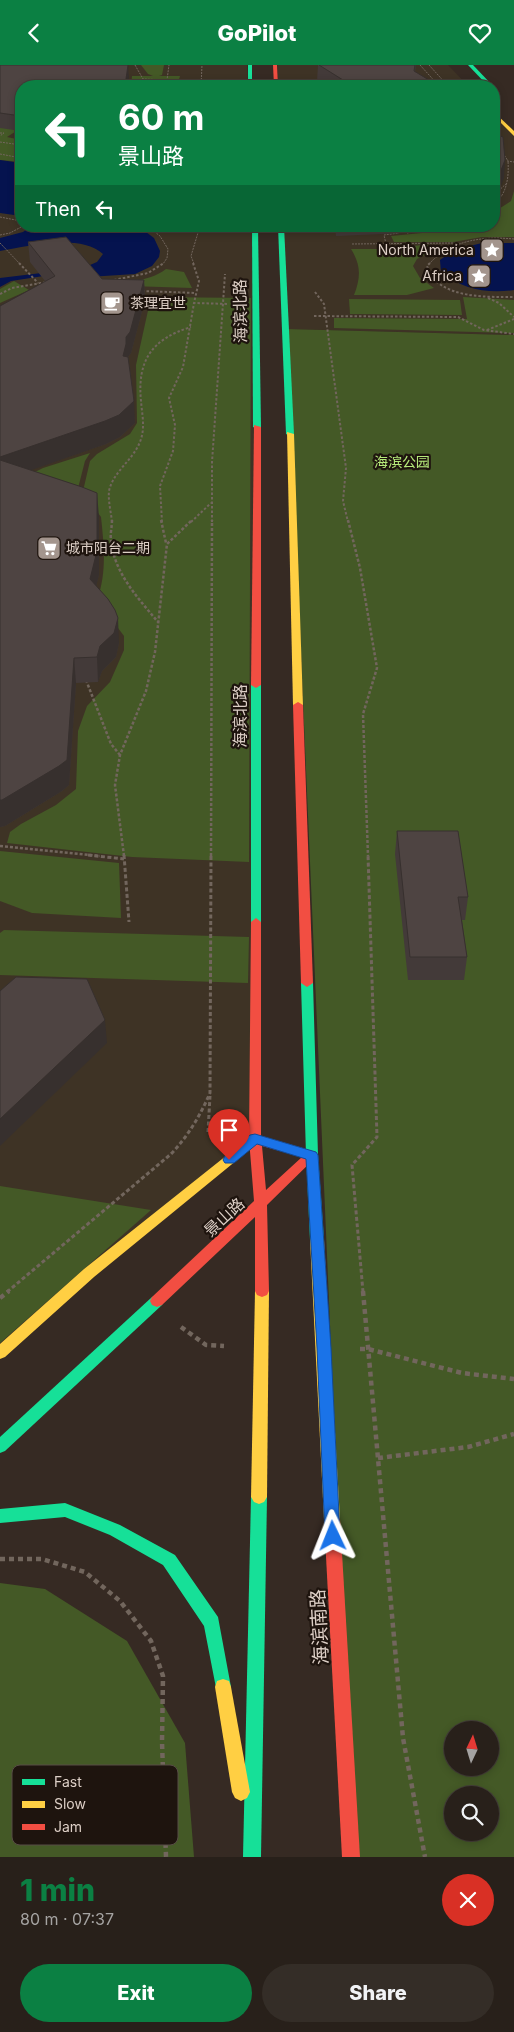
<!DOCTYPE html>
<html lang="en">
<head>
<meta charset="utf-8">
<style>
  :root { --surface:#28201a; --page:#342d27; --text:#f1f3f6; --muted:#a5a3a2; --line:#443e39; --accent:#0b8043 }
  body { margin:0; font-family:Inter,"Noto Sans SC",sans-serif; background:var(--page); color:var(--text); height:100vh; display:flex; flex-direction:column; font-size:19px; white-space:nowrap }
  * { box-sizing:border-box; margin:0 }
  p { font-size:16px; color:var(--muted) }
  .icon { flex:none; width:28px; height:28px; fill:none; stroke:currentColor; stroke-width:2; stroke-linecap:round; stroke-linejoin:round }
  .map { position:relative; height:1792px; overflow:hidden }
  .sheet { display:flex; flex-direction:column; background:var(--surface); flex:1 }
  .sheet>* { flex:none }
  .hud { position:absolute; left:15px; top:15px; width:485px; height:152px; border-radius:20px; box-shadow:0 2px 8px #0003,0 0 0 1px var(--line); background:#0b8043; color:#fff; overflow:hidden }
  .needle { width:32px; rotate:4deg }
  .buttons { position:absolute; left:444px; top:1656px; display:grid; gap:10px }
  .buttons a { display:grid; place-items:center; width:55px; height:55px; border-radius:50%; background:var(--surface); box-shadow:0 2px 8px #0003,0 0 0 1px var(--line); font-size:25px }
  .pin { position:absolute; display:grid; place-items:center; width:42px; height:42px; color:#fff; margin:-51px -21px; border-radius:50% 50% 50% 0; rotate:-45deg; box-shadow:0 0 5px #0007 }
  .pin .icon { rotate:45deg }
  .me { position:absolute; width:55px; margin:-28px; rotate:358deg; stroke-linejoin:round; filter:drop-shadow(0 0 4px #0008) }
  .turn { display:flex; align-items:center; gap:18px; height:105px; padding:0 20px; font-size:22px }
  .turn .icon { width:65px; height:65px; stroke-width:2.5 }
  .turn b { display:block; font-size:35px; line-height:42px }
  .then { display:flex; align-items:center; height:48px; padding:0 20px; background:#0003; gap:10px; font-size:19px }
  .round { display:grid; place-items:center; flex:none; width:52px; height:52px; border-radius:26px; background:var(--page) }
  .overview { display:flex; align-items:center; justify-content:space-between; height:85px; padding:0 20px }
  h1 { font-size:30px; font-weight:800; line-height:38px; color:var(--accent) }
  .action { display:flex; gap:10px; margin-top:auto; padding:10px 20px }
  .action a { flex:1; height:58px; border-radius:30px; background:var(--accent); color:#fff; font-size:20px; font-weight:800; line-height:58px; text-align:center }
  .action a+a { background:var(--page); color:var(--text) }
  header { display:flex; justify-content:space-between; align-items:center; height:65px; padding:0 20px; background:var(--accent); color:#fff; font-size:22px; font-weight:800 }
  .map>svg:first-child { display:block }
  .commercial { fill:#3e3325 }
  .green { fill:#445926; fill-rule:evenodd }
  .water { fill:#05134f }
  .lines { fill:none; stroke-linecap:round; stroke-linejoin:round }
  .path-far4 { stroke:#72665d; stroke-width:1; stroke-dasharray:2 1; stroke-linecap:butt }
  .path-far3 { stroke:#72665d; stroke-width:2; stroke-dasharray:2.5 2; stroke-linecap:butt }
  .path-far2 { stroke:#72665d; stroke-width:2.5; stroke-dasharray:3 2; stroke-linecap:butt }
  .path-far1 { stroke:#72665d; stroke-width:3; stroke-dasharray:4 2.5; stroke-linecap:butt }
  .path { stroke:#72665d; stroke-width:4.5; stroke-dasharray:5 4; stroke-linecap:butt }
  .fast { fill:#16e098; fill-rule:evenodd }
  .slow { fill:#ffcf43; fill-rule:evenodd }
  .jam { fill:#f24e42; fill-rule:evenodd }
  .path-bridge { stroke:#72665d; stroke-width:1; stroke-dasharray:2 1; stroke-linecap:butt }
  .wall { fill:#433a39 }
  .shaded-wall { fill:#37302e }
  .building { fill:#4e4442; stroke:#37302e }
  .route { fill:#1a73e8; stroke:#114b97 }
  .labels { text-anchor:middle; stroke-width:4.5; stroke-linejoin:round; paint-order:stroke }
  .far-poi-label { font-size:14px; fill:#ddcfc6; stroke:#1e140e; text-anchor:end }
  .far-park-label { font-size:14px; fill:#b5e97a; stroke:#1e140e }
  .street-label { font-size:16px; fill:#ddcfc6; stroke:#1e140e }
  .near-street-label { font-size:19px; fill:#ddcfc6; stroke:#1e140e }
  .key { fill:#1e140e; stroke:#574c45; stroke-width:1 }
  .key-label { font-size:14px; fill:#ddcfc6 }
</style>
</head>
<body>
<header><svg class="icon" aria-label="back" viewBox="0 0 24 24"><path d="M15 5l-7 7 7 7"/></svg>GoPilot<svg class="icon" aria-label="heart" viewBox="0 0 24 24"><path d="M12 20l-8-8c-3-5 5-10 8-4 3-6 11-1 8 4z"/></svg></header>
<div class="map">
<svg width="514" height="1792" viewBox="0 0 514 1792">
  <rect width="100%" height="100%" fill="#362a23"/>
  <g class="commercial">
    <path d="M22,0h225l1,21h-227v140h233l1,913 -255,213v-1276z"/>
    <path d="M278,0h170l20,21h-190z"/>
    <path d="M494,48l20,21v201l-227,-6 -5,-103h212z"/>
  </g>
  <g class="green">
    <path d="M141,0h23l-2,10 -3,1h21l-3,10h-46l1,-10h21l-5,-2z"/>
    <path d="M0,50l21,13 -14,9 14,3v22l-21,-2z"/>
    <path d="M514,126v46h-32l-29,5h-59l-3,-6 31,-3 33,-7h39v-14l17,-11z"/>
    <path d="M422,180h14l4,2 -23,12 -4,7 7,12 14,10 -27,7h-53c7,-18 7,-30 -3,-46h40z"/>
    <path d="M166,204l18,3 8,16 -93,-3c21,-3 49,-2 67,-16z"/>
    <path d="M14,216l15,9 -29,13v-14z"/>
    <path d="M151,232l100,1 -2,564 -117,-5 -125,-14 3,-11 11,-8 35,-19 20,-16 2,-58 9,-25 23,-24 14,-32v-14l-27,-36c10,-27 7,-55 4,-83l-3,-4 -18,-9 10,-43 7,-7 33,-20 7,-11 -1,-58z"/>
    <path d="M463,232l51,3v33l-180,-5v-10l133,1z"/>
    <path d="M349,234l111,1 2,15 -112,-1z"/>
    <path d="M287,264l227,6v1522h-161zM452,1665h38v37h-38zM452,1730h38v38h-38z"/>
    <path d="M90,388l-5,8 -11,43 -39,-32 8,-4z"/>
    <path d="M0,786l119,12 2,55 -89,-5 -32,-12z"/>
    <path d="M4,865l245,7 -1,46 -248,-8v-42z"/>
    <path d="M0,1121l151,24 -151,133z"/>
    <path d="M0,1518l45,6 82,52 58,102 9,114h-194z"/>
  </g>
  <g class="water">
    <path d="M0,95l21,3v53l-21,-3z"/>
    <path d="M31,161h107l16,12 6,13 -1,6 -7,9 -17,8 -47,3 -38,-2 -39,6 -11,6v-9l83,-10 14,-6 6,-8c-23,-21 -75,-8 -103,-3v-13l23,-6z"/>
    <path d="M482,178h32v47c-27,4 -52,-1 -73,-18l-1,-12 14,-10z"/>
  </g>
  <g class="lines">
    <g class="path-far4">
      <path d="M135,0l8,14 24,1 2,-15"/>
      <path d="M420,0l19,21"/>
      <path d="M429,0l19,21"/>
      <path d="M153,21h48"/>
      <path d="M201,21l1,-21"/>
      <path d="M0,68h4l-4,3"/>
      <path d="M0,77l21,3"/>
      <path d="M0,89l21,4"/>
      <path d="M494,130l13,-12"/>
      <path d="M494,140c13,-12 15,-27 14,-44"/>
      <path d="M0,152l21,4"/>
      <path d="M147,161l13,10 8,13 -1,9 -4,6"/>
      <path d="M328,161l1,3h8"/>
      <path d="M407,168l34,-7"/>
      <path d="M0,170l10,-2 13,-7"/>
      <path d="M0,178l20,21"/>
      <path d="M352,179l104,-1"/>
      <path d="M386,179l-2,-9 15,-2"/>
      <path d="M194,199l-3,-8 9,-30"/>
      <path d="M429,199c22,-24 54,-28 85,-25"/>
    </g>
    <g class="path-far3">
      <path d="M19,198l19,20"/>
      <path d="M193,198l6,18 -5,22 35,1"/>
      <path d="M430,198l-3,3c10,33 59,31 87,31"/>
      <path d="M114,215l34,-7 16,-10"/>
      <path d="M142,226l54,2"/>
      <path d="M315,227l9,12 22,164 -3,33 5,21"/>
      <path d="M0,229l12,-6 35,-6"/>
      <path d="M488,233l11,5 15,14"/>
      <path d="M314,251l144,1 26,13 30,4"/>
      <path d="M487,265l27,-11"/>
      <path d="M112,457c-1,-10 -4,-21 -3,-31 4,-20 26,-32 32,-52 4,-12 1,-26 0,-38 -4,-41 11,-62 50,-74"/>
      <path d="M162,457l-2,-36 13,-35 2,-26 -6,-27 14,-31 11,-64"/>
      <path d="M191,457l20,-19"/>
      <path d="M212,457v-60l13,-188"/>
    </g>
    <g class="path-far2">
      <path d="M112,455c0,7 -2,14 -1,20 3,33 27,58 47,82"/>
      <path d="M161,455l5,23"/>
      <path d="M348,455l12,48 17,100 -14,46 5,142"/>
      <path d="M86,615l25,64 9,11"/>
      <path d="M0,781l100,10"/>
      <path d="M124,791l-9,-71 5,-30 26,-64 9,-39 12,-108 25,-24"/>
      <path d="M211,791l1,-336"/>
    </g>
    <g class="path-far1">
      <path d="M88,790l36,4"/>
      <path d="M124,790l5,67"/>
      <path d="M208,1067l2,-36"/>
      <path d="M7,1227l164,-138c17,-18 29,-38 39,-61l1,-238"/>
      <path d="M363,1227l-11,-127 25,-28 -9,-282"/>
    </g>
    <g class="path">
      <path d="M363,1226l40,447 22,119"/>
      <path d="M0,1233l9,-7"/>
      <path d="M181,1262l25,18 18,1"/>
      <path d="M360,1284h8l94,24 52,6"/>
      <path d="M378,1393l90,-11 46,-13"/>
      <path d="M0,1494h42l43,13 35,29 31,40 12,35 -1,66 4,115"/>
    </g>
    <g class="fast">
      <rect x="248" y="0" width="4" height="21"/>
      <path d="M468,0h5l20,21h-5z"/>
      <path d="M252,161h6l3,201 -4,2 -4,-2z"/>
      <path d="M278,161h6l10,208 -4,2 -4,-2z"/>
      <path d="M256,617l5,3v237l-5,4 -5,-4v-237z"/>
      <path d="M307,914l6,4 5,172 6,85 -2,4 -5,1 -5,-1 -2,-4 -4,-85 -5,-172z"/>
      <path d="M157,1230l5,2 2,4 -2,4 -157,146 -5,2v-16l152,-140z"/>
      <path d="M259,1425l5,2 3,5 -6,360h-18l8,-360 3,-5z"/>
      <path d="M65,1438l55,22 55,30 43,62 13,70 -2,6 -6,2 -6,-2 -13,-67 -41,-61 -53,-30 -45,-18 -65,6v-14z"/>
    </g>
    <g class="slow">
      <path d="M494,47l20,19v5l-20,-20z"/>
      <path d="M287,367l7,2 9,271 -5,3 -5,-3z"/>
      <path d="M255,1069l4,2 2,3 -2,3 -165,135 -89,80 -5,2v-15l84,-75 167,-133z"/>
      <path d="M317,1170l5,1 2,4 16,279 -3,5 -5,2 -5,-2 -3,-5 -14,-279 2,-4z"/>
      <path d="M262,1220l5,2 2,4 -2,206 -3,5 -5,2 -5,-2 -3,-5 4,-206 2,-4z"/>
      <path d="M223,1614l6,2 2,6 19,105 -3,6 -6,3 -6,-3 -3,-6 -17,-105 2,-6z"/>
    </g>
    <g class="jam">
      <path d="M273,0h4l1,21h-4z"/>
      <path d="M254,360l7,2v258l-5,3 -5,-3z"/>
      <path d="M298,637l5,3 10,278 -6,4 -6,-4 -8,-278z"/>
      <path d="M256,853l5,4v214l55,16 2,3 -51,50 2,86 -2,4 -5,2 -5,-2 -2,-4v-74l-93,88 -5,2 -5,-2 -2,-4 2,-4 102,-96 -5,-62 2,-217zM262,1081l40,11 -36,33z"/>
      <path d="M332,1447l5,2 3,5 20,338h-18l-18,-338 3,-5z"/>
    </g>
    <g class="path-bridge">
      <path d="M503,88l5,8"/>
      <path d="M507,96l7,1"/>
    </g>
  </g>
  <g class="wall">
    <path d="M0,0l129,12 -108,9v45l-21,-3z"/>
    <path d="M318,0h98l-1,7 24,14h-112l-10,-5z"/>
    <path d="M335,161h100l-30,7 -69,3z"/>
    <path d="M28,177l74,37 42,1 1,20 -14,53 -3,4 7,66 -15,14 -14,7 -76,26 69,47v58l-3,11 23,57 -3,14 -14,14 -4,11 -22,1 -7,102 -7,6 -57,35 -5,1 45,-546 -15,-19z"/>
    <path d="M397,766l71,66 -3,23h-3l5,37 -3,23h-56l-13,-126z"/>
  </g>
  <g class="shaded-wall">
    <path d="M128,0l1,12 -1,9h-3z"/>
    <path d="M505,95l-1,18 -5,13 -5,4v-16z"/>
    <path d="M406,161h29l-30,7z"/>
    <path d="M144,215l1,20 -14,53 -4,5 -4,-2 3,-19z"/>
    <path d="M134,336l1,22 -15,14 -14,7 -106,37v-24z"/>
    <path d="M97,428l2,24v58l-7,28 -2,-24z"/>
    <path d="M118,553l1,25 -3,14 -14,14 -4,11 -1,-25 3,-11z"/>
    <path d="M74,593l2,25 -7,102 -7,6 -57,35 -5,1v-27z"/>
    <path d="M105,955l2,23 -107,103v-27z"/>
  </g>
  <g class="building">
    <path d="M0,0h128l-3,21h-104v30l-21,-3z"/>
    <path d="M319,0h96l-1,6 25,15h-96v-6z"/>
    <path d="M494,69l9,3 2,23 -5,13 -6,6z"/>
    <path d="M66,172l36,42 42,1 -14,52 -4,5v7l-3,12 5,1 6,44 -15,14 -14,6 -105,36v-151l55,-30 -27,-34z"/>
    <path d="M0,395l82,27 15,6v58l-7,28 18,20 7,11 3,8 -4,15 -14,13 -3,11 -23,1 -7,102 -8,6 -57,34h-2z"/>
    <path d="M397,766h61l10,66h-10l9,60h-57z"/>
    <path d="M16,912l71,2 18,41 -105,99v-128z"/>
  </g>
  <path class="route" d="M255,1069l61,18 2,3 13,193 9,188 -2,5 -5,2 -6,-2 -2,-5 -8,-188 -11,-189 -49,-15 -23,19h-9l-2,-3 2,-4 25,-21z"/>
  <defs>
    <g id="sight-square" transform="scale(1.25)"><rect x="-9" y="-9" width="18" height="18" rx="4" fill="#a3958d" stroke="#1e140e"/><path d="M0-6L1.8-2.2L6-1.7L2.9 1.2L3.7 5.4L0 3.3L-3.7 5.4L-2.9 1.2L-6-1.7L-1.8-2.2Z" fill="#fff"/></g>
    <g id="cafe-square" transform="scale(1.25)"><rect x="-9" y="-9" width="18" height="18" rx="4" fill="#a3958d" stroke="#1e140e"/><path d="M-5.5-4.5H6V0H3Q3 3.5 0 3.5H-2.5Q-5.5 3.5-5.5 0ZM3-3.2v2h1.7v-2ZM-6 4.5H4V6H-6Z" fill="#fff"/></g>
    <g id="supermarket-square" transform="scale(1.25)"><rect x="-9" y="-9" width="18" height="18" rx="4" fill="#a3958d" stroke="#1e140e"/><path d="M-6-5.5h2.5l.6 2H6L4.5 2H-2.5L-4.4-4H-6ZM-1.5 3.2a1.3 1.3 0 1 0 .1 0ZM3 3.2a1.3 1.3 0 1 0 .1 0Z" fill="#fff"/></g>
  </defs>
  <g fill-rule="evenodd">
    <use href="#sight-square" x="492" y="185"/>
    <use href="#sight-square" x="479" y="211"/>
    <use href="#cafe-square" x="112" y="238"/>
    <use href="#supermarket-square" x="49" y="483"/>
  </g>
  <g class="labels">
    <g class="far-poi-label">
      <text x="474" y="190">North America</text>
      <text x="462" y="216">Africa</text>
      <text x="130" y="243" text-anchor="start">茶理宜世</text>
      <text x="66" y="488" text-anchor="start">城市阳台二期</text>
    </g>
    <g class="far-park-label">
      <text x="402" y="402">海滨公园</text>
    </g>
    <g class="street-label">
      <text transform="translate(240 246) rotate(-91)" y="6">海滨北路</text>
      <text transform="translate(240 651) rotate(-90)" y="6">海滨北路</text>
      <text transform="translate(224 1152) rotate(-43)" y="6">景山路</text>
    </g>
    <g class="near-street-label">
      <text transform="translate(319 1562) rotate(-93)" y="7">海滨南路</text>
    </g>
  </g>
  <rect x="12" y="1700" width="166" height="80" rx="8" class="key"/>
  <rect x="22" y="1714" width="23" height="6" fill="#16e098"/>
  <rect x="22" y="1736" width="23" height="7" fill="#ffcf43"/>
  <rect x="22" y="1759" width="23" height="6" fill="#f24e42"/>
  <g class="key-label">
    <text x="54" y="1722">Fast</text>
    <text x="54" y="1744">Slow</text>
    <text x="54" y="1767">Jam</text>
  </g>
</svg>
<div class="buttons">
<a><svg class="needle" viewBox="-14 -14 28 28"><path d="M0-13l5 13h-10z" fill="#e53935"/><path d="M0 13l5-13h-10z" fill="#a5a3a2"/></svg></a>
<a><svg class="icon" aria-label="search" viewBox="0 0 24 24"><circle cx="10" cy="10" r="6"/><path d="M15 15l6 6"/></svg></a>
</div>
<div class="pin" style="left:229px;top:1095px;background:#d93025"><svg class="icon" aria-label="arrive" viewBox="0 0 24 24"><path d="M6 21V4h12l-3 4 3 4H6"/></svg></div>
<svg class="me" style="left:333px;top:1471px" viewBox="-20 -20 40 40"><path d="M0-17L14 15 0 8-14 15z" fill="#1a73e8" stroke="#fff" stroke-width="4"/></svg>
<div class="hud">
<div class="turn"><svg class="icon" aria-label="left" viewBox="0 0 24 24"><path d="M17 20v-9H6M10 6l-5 5 5 5"/></svg><div><b>60 m</b>景山路</div></div>
<div class="then">Then<svg class="icon" aria-label="left" viewBox="0 0 24 24"><path d="M17 20v-9H6M10 6l-5 5 5 5"/></svg></div>
</div>
</div>
<section class="sheet">
<div class="overview"><div><h1>1 min</h1><p>80 m · 07:37</p></div><a class="round" style="background:#d93025;color:#fff"><svg class="icon" aria-label="close" viewBox="0 0 24 24"><path d="M6 6l12 12M18 6L6 18"/></svg></a></div>
<div class="action"><a>Exit</a><a>Share</a></div>
</section>
</body>
</html>
